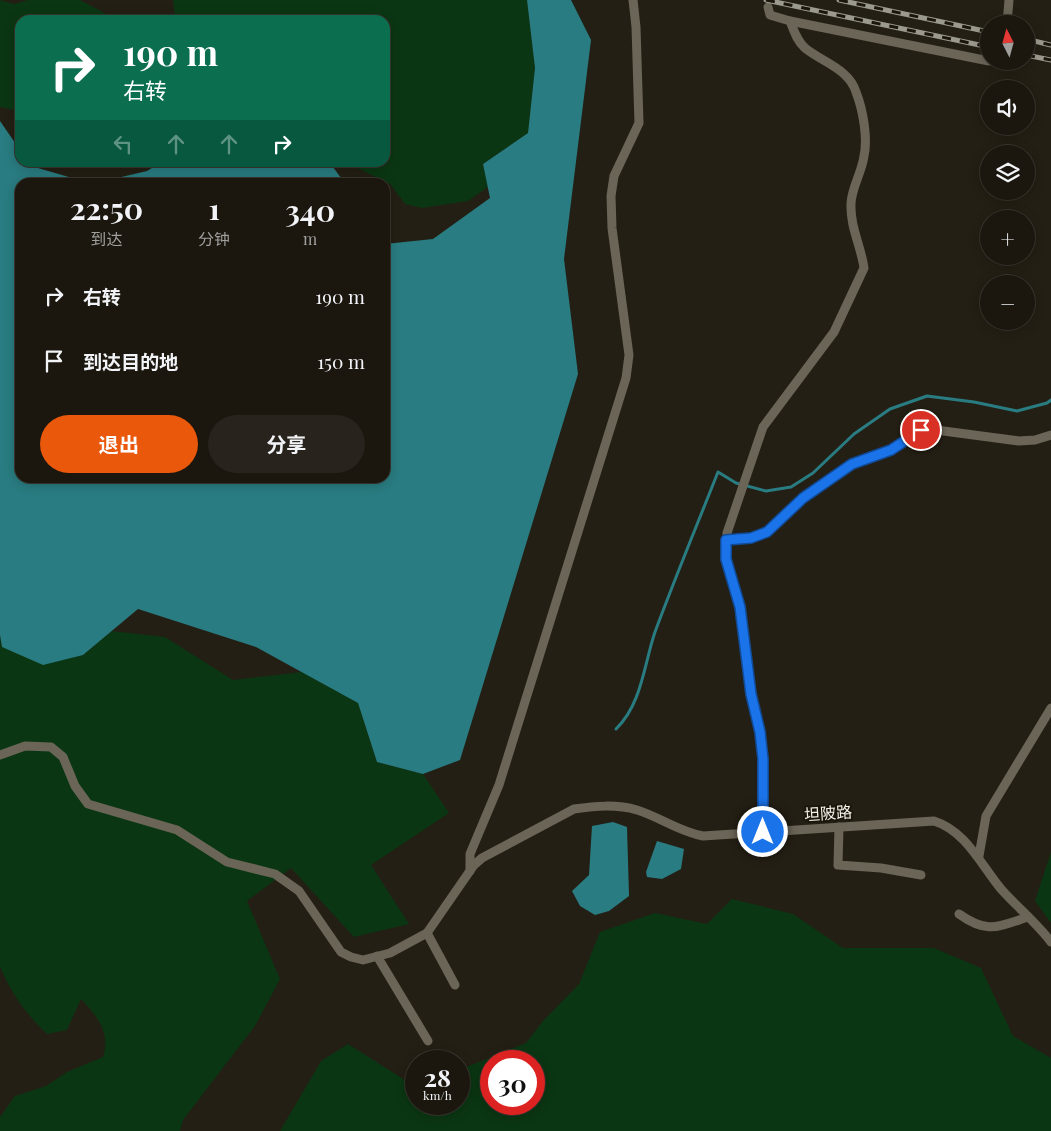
<!DOCTYPE html>
<html lang="zh">
<head>
<meta charset="utf-8">
<style>
  :root { --surface:#1b170f; --page:#28241d; --text:#f1f3f6; --muted:#a09f9e; --line:#39362f; --accent:#ea580c }
  body { margin:0; font-family:"Playfair Display","Noto Sans SC",serif; background:var(--page); color:var(--text); height:100vh; display:flex; flex-direction:column; font-size:19px; white-space:nowrap }
  * { box-sizing:border-box; margin:0 }
  p { font-size:16px; color:var(--muted) }
  .icon { flex:none; width:28px; height:28px; fill:none; stroke:currentColor; stroke-width:2; stroke-linecap:round; stroke-linejoin:round }
  .map { position:relative; flex:1; overflow:hidden }
  .details { position:absolute; left:15px; top:178px; width:375px; height:305px; display:flex; flex-direction:column; background:var(--surface); border-radius:15px; box-shadow:0 2px 12px #0003,0 0 0 1px var(--line) }
  .details>* { flex:none }
  .guide { position:absolute; left:15px; top:15px; width:375px; height:152px; border-radius:15px; box-shadow:0 2px 12px #0003,0 0 0 1px var(--line); background:#0b6e4f; color:#fff; overflow:hidden }
  .needle { width:32px; rotate:354deg }
  .tools { position:absolute; left:980px; top:15px; display:grid; gap:10px }
  .tools a { display:grid; place-items:center; width:55px; height:55px; border-radius:50%; background:var(--surface); box-shadow:0 2px 12px #0003,0 0 0 1px var(--line); font-size:25px }
  .speed { position:absolute; left:405px; top:1050px; display:flex; gap:10px; font-size:25px; font-weight:700; text-align:center }
  .speed>* { display:grid; place-content:center; width:65px; height:65px; border-radius:50%; background:var(--surface); box-shadow:0 2px 12px #0003,0 0 0 1px var(--line); line-height:1 }
  .speed small { font-size:12px; font-weight:400 }
  .speed .limit { border:8px solid #d22; background:#fff; color:#111 }
  .pin { position:absolute; display:grid; place-items:center; width:42px; height:42px; color:#fff; margin:-21px; border:2px solid #fff; border-radius:50%; box-shadow:0 1px 5px #0007 }
  .me { position:absolute; width:55px; margin:-28px; rotate:0deg; stroke-linejoin:round; filter:drop-shadow(0 0 4px #0008) }
  .turn { display:flex; align-items:center; gap:18px; height:105px; padding:0 25px; font-size:22px }
  .turn .icon { width:65px; height:65px; stroke-width:2.5 }
  .turn b { display:block; font-size:35px; line-height:42px }
  .lanes { display:flex; align-items:center; height:48px; padding:0 25px; background:#0003; justify-content:center; gap:25px; direction:ltr }
  .lanes .off { opacity:.35 }
  .eta { display:flex; justify-content:space-evenly; align-items:center; height:85px; text-align:center }
  .eta b { font-size:30px; font-weight:700; line-height:35px }
  .primary-button { display:flex; gap:10px; margin-top:auto; padding:10px 25px }
  .primary-button a { flex:1; height:58px; border-radius:30px; background:var(--accent); color:#fff; font-size:20px; font-weight:700; line-height:58px; text-align:center }
  .primary-button a+a { background:var(--page); color:var(--text) }
  ul { padding:0; list-style:none }
  li { display:flex; align-items:center; gap:15px; height:65px; padding:0 25px }
  li div { flex:1 }
  li b { display:block; font-size:19px }
  li em { font-style:normal }
  .map>svg:first-child { display:block }
  .green { fill:#0b3613; fill-rule:evenodd }
  .water { fill:#297c81 }
  .lines { fill:none; stroke-linecap:round; stroke-linejoin:round }
  .stream { stroke:#297c81; stroke-width:3 }
  .street { stroke:#6a6557; stroke-width:9 }
  .rail-casing { stroke:#9c998f; stroke-width:5 }
  .rail { stroke:#1b160b; stroke-width:3; stroke-dasharray:9; stroke-linecap:butt }
  .route-casing { stroke:#114b97; stroke-width:12 }
  .route { stroke:#1a73e8; stroke-width:9 }
  .labels { text-anchor:middle; stroke-width:4; stroke-linejoin:round; paint-order:stroke }
  .street-label { font-size:16px; fill:#f4f1e9; stroke:#1b160b }
</style>
</head>
<body>
<div class="map">
<svg width="1051" height="1131" viewBox="0 0 1051 1131">
  <rect width="100%" height="100%" fill="#241f14"/>
  <g class="green">
    <path d="M0,0l14,4 14,-4h52l38,20h-98v91l-20,-4z"/>
    <path d="M173,0h354l8,68 -7,65 -45,31 5,23 -20,14 -46,7 -17,-4 -15,-20 -43,-21 38,-1v-142h-210z"/>
    <path d="M112,631l53,6 68,43 69,-8 56,31 19,59 46,12 26,39 -78,52 38,59 -55,13 -63,-69 -44,33 33,78 -25,47 -72,94 -3,11h-180v-14l15,-21 31,-10 21,-14 36,-15c8,-24 -6,-41 -22,-58l-14,31 -20,4c-22,-21 -35,-40 -47,-67v-332l2,12 81,8z"/>
    <path d="M1051,852v71l-16,-22z"/>
    <path d="M732,899l61,15 50,34h91l47,20 32,68 38,22v73h-771l41,-70 27,-17 68,43v17h43v-34l67,-27 17,-22 36,-37 21,-52 55,-19 52,11zM491,1061h43v43h-43z"/>
  </g>
  <g class="water">
    <path d="M527,0h44l20,40 -27,219 14,115 -118,386 -37,14 -46,-12 -19,-59 -102,-56 -118,-38 -55,46 -40,10 -41,-18 -2,-12v-514l20,29v12l9,1 2,3 55,16h-66v296h365v-234l48,-5 57,-41 -7,-34 45,-31 7,-65z"/>
    <path d="M160,163h170l14,19h-244l47,-11z"/>
    <path d="M613,822l14,5 2,69 -20,15 -14,4 -15,-9 -8,-15 17,-16 3,-49z"/>
    <path d="M657,841l27,8 -3,20 -19,10 -15,-2 -1,-5z"/>
  </g>
  <g class="lines">
    <path class="stream" d="M616,729c26,-25 28,-65 39,-97 20,-54 42,-107 63,-160l18,11 30,8 25,-4 22,-14 41,-39 36,-25 37,-13 47,6 43,9 30,-8 4,-3"/>
    <g class="street">
      <path d="M790,21l199,40"/>
      <path d="M1007,24l2,-24"/>
      <path d="M992,61l11,2v-2"/>
      <path d="M726,540l25,-2 16,-6 36,-34 49,-34 39,-14 30,-20h15l83,11 16,-1 16,-5"/>
      <path d="M0,755l25,-9 26,1 12,10 12,29 13,18 89,26 50,32 48,12 24,17 42,61 10,5 12,3 27,-7 37,-20 47,-68 8,-7 92,-49c21,-3 42,-5 63,1 23,7 42,22 66,26l231,-15c32,10 47,44 67,68 16,18 36,34 50,53"/>
      <path d="M839,827l-1,38 43,3 40,7"/>
      <path d="M763,832v-73l-3,-27 -9,-38 -11,-87 -14,-48 1,-26 36,-106 71,-95 30,-64c-3,-22 -14,-41 -13,-64 0,-15 11,-32 13,-48 4,-18 -1,-46 -8,-64 -7,-23 -34,-30 -51,-44 -8,-7 -11,-17 -15,-27l-20,-6 -2,-8"/>
      <path d="M979,856l7,-40 65,-108"/>
      <path d="M470,871v-17l29,-69 127,-407 3,-23 -17,-127 -1,-32 3,-20 25,-53 -3,-96 -3,-27"/>
      <path d="M959,914c28,20 38,13 69,3"/>
      <path d="M427,933l28,52"/>
      <path d="M377,956l51,85"/>
    </g>
    <g class="rail-casing">
      <g id="rail">
        <path d="M766,0l223,47"/>
        <path d="M839,0l150,32"/>
        <path d="M1026,39l25,6"/>
        <path d="M1026,55l25,5"/>
      </g>
    </g>
    <use href="#rail" class="rail"/>
  </g>
  <g class="lines">
    <g class="route-casing">
      <path id="route" d="M763,832v-73l-3,-27 -9,-38 -11,-87 -14,-48v-19l25,-2 16,-6 36,-34 49,-34 39,-14 30,-20"/>
    </g>
    <use href="#route" class="route"/>
  </g>
  <g class="labels">
    <g class="street-label">
      <text transform="translate(828 813) rotate(-4)" y="6">坦陂路</text>
    </g>
  </g>
</svg>
<div class="tools">
<a><svg class="needle" viewBox="-14 -14 28 28"><path d="M0-13l5 13h-10z" fill="#e53935"/><path d="M0 13l5-13h-10z" fill="#a09f9e"/></svg></a>
<a><svg class="icon" aria-label="sound" viewBox="0 0 24 24"><path d="M4 9h4l5-4v14l-5-4H4zM17 9q2 3 0 6"/></svg></a>
<a><svg class="icon" aria-label="layers" viewBox="0 0 24 24"><path d="M12 4l9 5-9 5-9-5zM3 14l9 5 9-5"/></svg></a>
<a>+</a>
<a>−</a>
</div>
<div class="speed"><div>28<small>km/h</small></div><div class="limit">30</div></div>
<div class="pin" style="left:921px;top:430px;background:#d93025"><svg class="icon" aria-label="arrive" viewBox="0 0 24 24"><path d="M6 21V4h12l-3 4 3 4H6"/></svg></div>
<svg class="me" style="left:763px;top:832px" viewBox="-20 -20 40 40"><circle r="17" fill="#1a73e8" stroke="#fff" stroke-width="3"/><path d="M0-11L8 9 0 5-8 9z" fill="#fff"/></svg>
<div class="guide">
<div class="turn"><svg class="icon" aria-label="right" viewBox="0 0 24 24"><path d="M7 20v-9h11M14 6l5 5-5 5"/></svg><div><b>190 m</b>右转</div></div>
<div class="lanes"><svg class="icon off" aria-label="left" viewBox="0 0 24 24"><path d="M17 20v-9H6M10 6l-5 5 5 5"/></svg><svg class="icon off" aria-label="ahead" viewBox="0 0 24 24"><path d="M12 20V5M6 11l6-6 6 6"/></svg><svg class="icon off" aria-label="ahead" viewBox="0 0 24 24"><path d="M12 20V5M6 11l6-6 6 6"/></svg><svg class="icon" aria-label="right" viewBox="0 0 24 24"><path d="M7 20v-9h11M14 6l5 5-5 5"/></svg></div>
</div>
<section class="details">
<div class="eta">
<div><b>22:50</b><p>到达</p></div>
<div><b>1</b><p>分钟</p></div>
<div><b>340</b><p>m</p></div>
</div>
<ul>
<li><svg class="icon" aria-label="right" viewBox="0 0 24 24"><path d="M7 20v-9h11M14 6l5 5-5 5"/></svg><div><b>右转</b></div><em>190 m</em></li>
<li><svg class="icon" aria-label="arrive" viewBox="0 0 24 24"><path d="M6 21V4h12l-3 4 3 4H6"/></svg><div><b>到达目的地</b></div><em>150 m</em></li>
</ul>
<div class="primary-button"><a>退出</a><a>分享</a></div>
</section>
</div>
</body>
</html>
